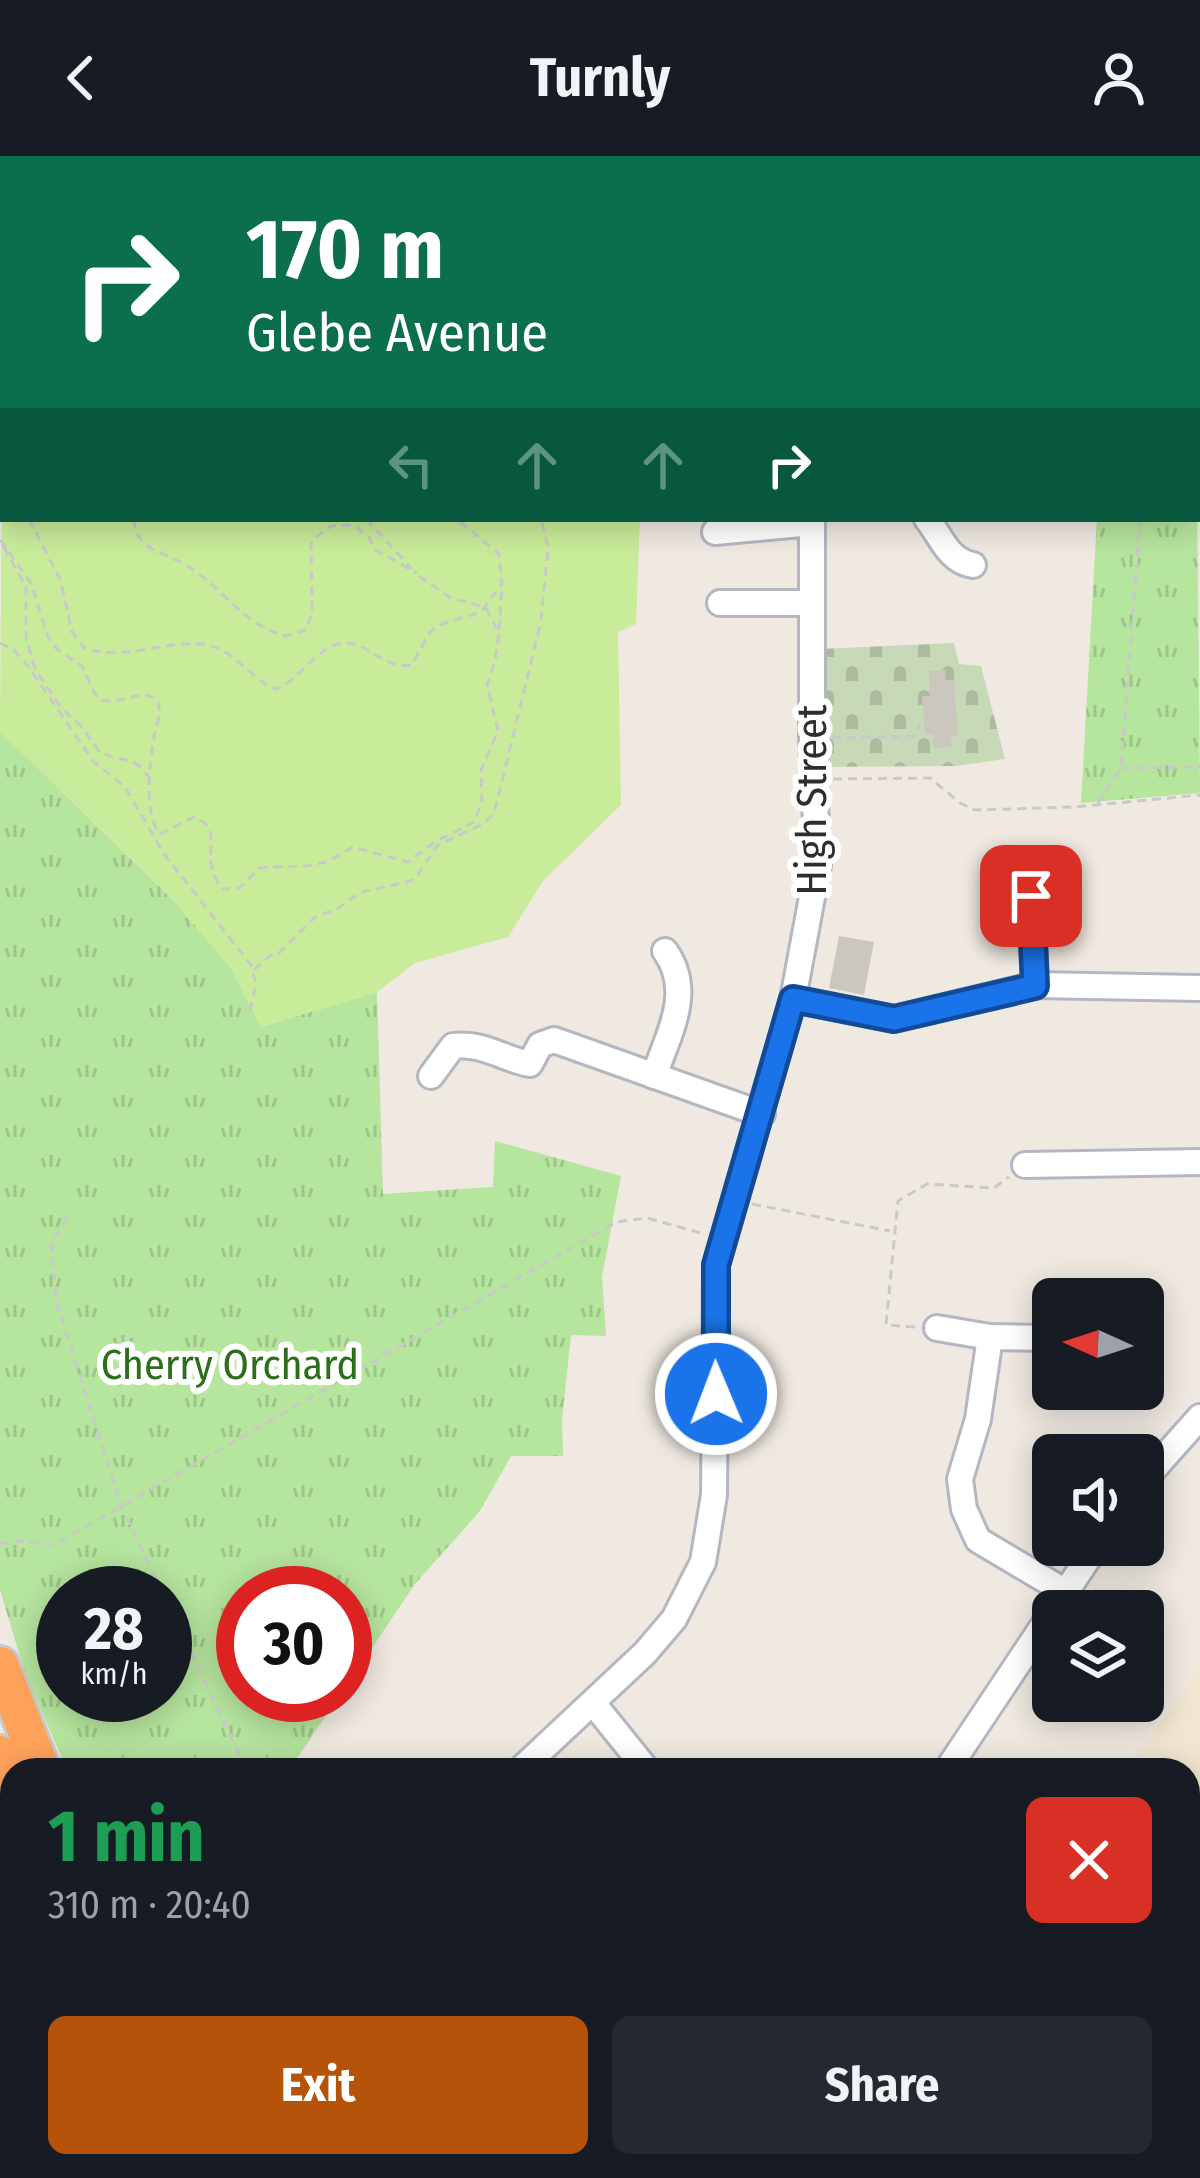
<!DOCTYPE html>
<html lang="en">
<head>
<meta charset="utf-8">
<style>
  :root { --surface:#171b24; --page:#242831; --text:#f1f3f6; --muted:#9ea1a6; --accent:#b45309 }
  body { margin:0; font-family:"Fira Sans Condensed",sans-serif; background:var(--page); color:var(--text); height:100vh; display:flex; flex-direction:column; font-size:45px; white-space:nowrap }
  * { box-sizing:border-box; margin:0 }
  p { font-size:39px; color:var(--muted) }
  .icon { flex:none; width:66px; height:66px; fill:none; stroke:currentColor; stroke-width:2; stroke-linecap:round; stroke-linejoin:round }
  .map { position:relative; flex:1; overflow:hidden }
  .details { position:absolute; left:0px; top:1602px; width:1200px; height:420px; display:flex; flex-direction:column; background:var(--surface); border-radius:36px 36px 0 0; box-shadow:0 6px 30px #0003 }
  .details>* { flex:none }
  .banner { position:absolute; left:0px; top:0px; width:1200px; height:366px; box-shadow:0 6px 30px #0003; background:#0b6e4f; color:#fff; overflow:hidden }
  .needle { width:78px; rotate:273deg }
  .controls { position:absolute; left:1032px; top:1122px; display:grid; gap:24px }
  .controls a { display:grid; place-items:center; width:132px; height:132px; border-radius:18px; background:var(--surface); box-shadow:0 6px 30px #0003; font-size:60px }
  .speed { position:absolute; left:36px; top:1410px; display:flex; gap:24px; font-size:60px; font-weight:700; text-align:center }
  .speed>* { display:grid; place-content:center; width:156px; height:156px; border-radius:50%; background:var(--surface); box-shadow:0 6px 30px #0003; line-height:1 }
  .speed small { font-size:30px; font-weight:400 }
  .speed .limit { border:18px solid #d22; background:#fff; color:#111 }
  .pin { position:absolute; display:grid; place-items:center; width:102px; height:102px; color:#fff; margin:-51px; border-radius:24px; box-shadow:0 6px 18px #0006 }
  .me { position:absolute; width:132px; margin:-66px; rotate:359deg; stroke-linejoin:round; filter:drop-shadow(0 0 9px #0008) }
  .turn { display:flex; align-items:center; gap:42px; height:252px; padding:0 48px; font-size:54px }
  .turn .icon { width:156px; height:156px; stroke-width:2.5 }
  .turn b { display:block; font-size:84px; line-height:102px }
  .lanes { display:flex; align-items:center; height:114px; padding:0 48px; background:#0003; justify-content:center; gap:60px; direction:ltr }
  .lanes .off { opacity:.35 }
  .round { display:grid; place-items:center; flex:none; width:126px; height:126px; border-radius:18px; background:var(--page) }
  .summary { display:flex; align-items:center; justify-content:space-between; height:204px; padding:0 48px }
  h1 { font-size:72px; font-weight:700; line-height:90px; color:#1e9e55 }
  .action { display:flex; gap:24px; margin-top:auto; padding:24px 48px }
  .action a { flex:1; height:138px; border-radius:18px; background:var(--accent); color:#fff; font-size:48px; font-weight:700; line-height:138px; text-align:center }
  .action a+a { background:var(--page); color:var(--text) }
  header { display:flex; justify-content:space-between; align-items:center; height:156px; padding:0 48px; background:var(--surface); font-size:54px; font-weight:700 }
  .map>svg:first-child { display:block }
  .industrial { fill:url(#industrial-furrows) }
  .education { fill:#f0e6d1 }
  .forest { fill:url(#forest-crowns) }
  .cemetery { fill:url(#cemetery-stones) }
  .park { fill:url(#park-tufts); fill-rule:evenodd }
  .pitch { fill:#c9ec9a }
  .building { fill:#cbc7bf }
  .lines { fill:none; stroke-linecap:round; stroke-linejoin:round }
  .minor-casing { stroke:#b4b7c1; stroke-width:30 }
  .major-casing { stroke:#c9c9c9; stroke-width:36 }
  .highway-casing { stroke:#c9c9c9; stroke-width:42 }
  .path { stroke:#c9c9c9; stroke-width:3; stroke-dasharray:9 6; stroke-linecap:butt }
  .minor { stroke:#fff; stroke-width:24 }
  .major { stroke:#f2d163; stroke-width:30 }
  .highway { stroke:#ffa35c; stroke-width:36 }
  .route-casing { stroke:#114b97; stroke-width:30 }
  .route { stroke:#1a73e8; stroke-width:21 }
  .labels { text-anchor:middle; stroke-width:12; stroke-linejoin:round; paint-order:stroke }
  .street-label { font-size:42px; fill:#2e2e2e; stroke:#fff }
  .park-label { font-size:42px; fill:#2c6e1b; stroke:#fff }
</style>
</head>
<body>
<header><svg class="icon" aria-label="back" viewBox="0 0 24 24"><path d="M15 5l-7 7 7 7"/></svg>Turnly<svg class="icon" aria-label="person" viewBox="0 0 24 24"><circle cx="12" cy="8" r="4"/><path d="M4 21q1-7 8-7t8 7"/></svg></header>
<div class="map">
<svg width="1200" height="2022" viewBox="0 0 1200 2022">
  <defs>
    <pattern id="industrial-furrows" width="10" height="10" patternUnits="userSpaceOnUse" patternTransform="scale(3)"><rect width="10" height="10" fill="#e3e1e8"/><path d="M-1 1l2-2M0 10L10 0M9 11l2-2" fill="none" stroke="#c3c1c7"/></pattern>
    <pattern id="forest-crowns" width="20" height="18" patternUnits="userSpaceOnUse" patternTransform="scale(3)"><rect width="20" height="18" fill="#b6e59e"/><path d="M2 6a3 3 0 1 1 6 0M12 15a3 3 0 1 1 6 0" fill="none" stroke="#9dc588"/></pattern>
    <pattern id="cemetery-stones" width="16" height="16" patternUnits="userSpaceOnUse" patternTransform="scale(3)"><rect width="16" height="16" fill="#c8d9b8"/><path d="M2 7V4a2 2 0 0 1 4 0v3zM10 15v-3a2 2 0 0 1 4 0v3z" fill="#acbb9e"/></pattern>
    <pattern id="park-tufts" width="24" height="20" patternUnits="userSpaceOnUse" patternTransform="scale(3)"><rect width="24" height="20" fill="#b6e59e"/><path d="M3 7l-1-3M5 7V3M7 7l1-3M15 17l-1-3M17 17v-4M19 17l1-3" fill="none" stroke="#9dc588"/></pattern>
  </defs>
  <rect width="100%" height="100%" fill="#efe9e1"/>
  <path class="industrial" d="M0,0h136l-133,3 -3,105z"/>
  <path class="education" d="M1200,1512v355l-12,-9v-244h-62z"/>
  <path class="forest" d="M1188,1867l12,9v113l-12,1z"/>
  <path class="cemetery" d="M954,487l5,21 22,2 24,93 -49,7 -134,1 -3,-118z"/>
  <g class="park">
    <path d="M1197,333l3,304 -119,10 16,-284h100z"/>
    <path d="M0,575l174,170 57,67 30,59 116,-35 6,202 110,-7 2,-46 126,35 -19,101 4,59 -35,-1 -9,85 1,36h-52l-31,55 -65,73 -70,104v-95h-102v102h97l-51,75h-222l-42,-97 -25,-83zM63,1437h102v102h-102z"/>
    <path d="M0,1830l12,28v152h89l8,12h-109z"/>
  </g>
  <g class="pitch">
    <path d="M136,0h408l2,3h-414z"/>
    <path d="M3,105v258h637l-4,105 -18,8 3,173 -78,76 -35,56 -93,26 -38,29 -116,35 -30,-59 -57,-67 -174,-170z"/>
  </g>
  <g class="building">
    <path d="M945,514l1,10h8l4,55 -7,1 1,11 -18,1 -1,-14 -8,1 -3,-39h8l-1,-25z"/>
    <path d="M839,780l35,6 -10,53 -35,-7z"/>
  </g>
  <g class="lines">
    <g class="minor-casing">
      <g id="minor">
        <path d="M639,0l2,3"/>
        <path d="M1062,0v3"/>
        <path d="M94,3l4,-3"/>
        <path d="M817,3v-3"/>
        <path d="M0,83l3,-2"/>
        <path d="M1197,220h3"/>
        <path d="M927,363c14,17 21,42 46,46"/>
        <path d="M715,376l97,-9"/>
        <path d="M720,447h92"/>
        <path d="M1031,740l4,89"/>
        <path d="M793,843l101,20 141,-34 165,3"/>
        <path d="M431,920l22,-30c29,-4 50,13 77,18l10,-19 14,-5 208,74"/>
        <path d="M654,920c15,-43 40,-85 11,-125"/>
        <path d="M1025,1009l175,-3"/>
        <path d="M937,1172l53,9 63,1"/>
        <path d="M990,1181l-12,82 -18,60 4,30 14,31 86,51"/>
        <path d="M1143,1325l57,-64"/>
        <path d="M593,1547l54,67"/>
        <path d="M520,1614l125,-117 29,-34 29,-57 11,-67 2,-230 77,-266 25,-134 -6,-126v-220"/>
        <path d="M947,1614l150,-225"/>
      </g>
    </g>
    <g class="major-casing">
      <g id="major">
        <path d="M566,2010l39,5 41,-5"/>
        <path d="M900,2010l87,12"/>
        <path d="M705,2022l19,-4 45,4"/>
      </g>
    </g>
    <g class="highway-casing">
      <g id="highway">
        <path d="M0,1509l42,105"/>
        <path d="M0,1598l12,36"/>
        <path d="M0,1698l12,29"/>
        <path d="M0,1794l12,32"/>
        <path d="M112,2010l9,12"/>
        <path d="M199,2010l11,12"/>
        <path d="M248,2010l11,12"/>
        <path d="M564,2010l14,12"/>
        <path d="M379,2022l18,-12"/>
      </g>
    </g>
    <g class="path">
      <path d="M227,0h9"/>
      <path d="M403,0l1,3"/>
      <path d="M156,3l4,-3"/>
      <path d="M197,3l3,-3"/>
      <path d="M390,3l1,-3"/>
      <path d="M0,138l3,-3"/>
      <path d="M0,176l3,-1"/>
      <path d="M0,190l3,-1"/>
      <path d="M0,229h3"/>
      <path d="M0,239l3,-1"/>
      <path d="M0,255l3,-2"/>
      <path d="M0,294l3,-5"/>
      <path d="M0,331l3,-3"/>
      <path d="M1197,344l3,1"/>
      <path d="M0,359l3,-2"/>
      <path d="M29,363l31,60 12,53 13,17c43,11 78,-8 117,-5 32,3 47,35 74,45 26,-10 36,-38 63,-45 26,-7 42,26 73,21l17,-32 10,-8 42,-13 21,-28 -3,-30 -42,-35"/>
      <path d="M133,363c1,5 4,14 6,18 11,16 33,19 49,29 35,23 54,57 97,70l21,-6 6,-17 -1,-72 20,-15 23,-1 16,14 4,10 43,24"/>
      <path d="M366,363l46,50"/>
      <path d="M0,384l31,43 17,54 9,12 25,17 15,32c20,11 37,-10 59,0 7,14 1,23 -2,39 -4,25 -11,78 6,97l34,-17c34,13 2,38 28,72l17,-1 21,-20c39,-4 57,5 92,-21l56,15 27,-20 39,-20 8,-20 -1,-32 17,-39 -11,-47 8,-22 4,-29 -13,-25"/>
      <path d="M4,391l22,40v50l9,32 27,40 19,17 17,24c20,15 35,1 52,29"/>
      <path d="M419,420l32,22 34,9"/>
      <path d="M499,474l3,-44"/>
      <path d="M0,487l14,7 14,16 65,95 32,26 39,67 87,111 5,19 -7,32"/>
      <path d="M832,582l83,-2 5,-13"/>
      <path d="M1123,612l77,-1"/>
      <path d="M833,623l97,-1 30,25 15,7 99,-3 126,-12"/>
      <path d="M1098,647l23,-35 19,-249"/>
      <path d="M254,814l15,-14 9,-2 37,-37 22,-8 22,-16 55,-13 24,-35 45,-21 11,-10 47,-193 7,-73 -7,-29"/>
      <path d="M752,1048l138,27"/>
      <path d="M67,1061l-16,28 5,55 65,206 42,87"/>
      <path d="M915,1171l-29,-2 12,-124 29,-17 67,4 15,-11"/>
      <path d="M0,1388l21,-3 33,4 562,-323 31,-4 54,15"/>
      <path d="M165,1442l82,172"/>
      <path d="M0,1922l12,16"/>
      <path d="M1188,1996l12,-2"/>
      <path d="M55,2010l4,12"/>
      <path d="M1061,2010l119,11 20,-5"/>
      <path d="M870,2022l2,-12"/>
    </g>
    <use href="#minor" class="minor"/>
    <use href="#major" class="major"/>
    <use href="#highway" class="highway"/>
  </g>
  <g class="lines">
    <g class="route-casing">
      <path id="route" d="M716,1238v-129l77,-266 101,20 141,-33 -4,-90"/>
    </g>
    <use href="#route" class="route"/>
  </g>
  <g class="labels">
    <g class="street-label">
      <text transform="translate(811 644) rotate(-90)" y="15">High Street</text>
    </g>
    <g class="park-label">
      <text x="230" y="1223">Cherry Orchard</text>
    </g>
  </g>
</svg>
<div class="controls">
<a><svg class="needle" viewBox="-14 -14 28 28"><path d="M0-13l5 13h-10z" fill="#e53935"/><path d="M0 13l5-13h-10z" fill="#9ea1a6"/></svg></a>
<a><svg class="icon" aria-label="sound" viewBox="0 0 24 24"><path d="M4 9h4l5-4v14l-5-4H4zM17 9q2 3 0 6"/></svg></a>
<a><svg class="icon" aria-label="layers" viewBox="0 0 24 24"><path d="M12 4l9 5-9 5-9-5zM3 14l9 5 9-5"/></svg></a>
</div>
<div class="speed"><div>28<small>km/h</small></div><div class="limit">30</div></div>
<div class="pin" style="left:1031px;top:740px;background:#d93025"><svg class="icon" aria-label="arrive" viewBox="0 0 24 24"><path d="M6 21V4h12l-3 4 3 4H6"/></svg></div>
<svg class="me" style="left:716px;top:1238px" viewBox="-20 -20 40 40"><circle r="17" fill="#1a73e8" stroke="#fff" stroke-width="3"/><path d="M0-11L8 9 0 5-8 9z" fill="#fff"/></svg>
<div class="banner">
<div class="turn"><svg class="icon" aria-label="right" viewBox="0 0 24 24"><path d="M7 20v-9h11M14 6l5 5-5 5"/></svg><div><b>170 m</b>Glebe Avenue</div></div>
<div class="lanes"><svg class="icon off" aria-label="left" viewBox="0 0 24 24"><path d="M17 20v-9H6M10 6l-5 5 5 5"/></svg><svg class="icon off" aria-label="ahead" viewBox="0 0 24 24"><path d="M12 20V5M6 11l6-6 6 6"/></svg><svg class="icon off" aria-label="ahead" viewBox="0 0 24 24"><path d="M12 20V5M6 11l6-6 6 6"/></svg><svg class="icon" aria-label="right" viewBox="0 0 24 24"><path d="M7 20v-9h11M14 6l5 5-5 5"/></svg></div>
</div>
<section class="details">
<div class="summary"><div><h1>1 min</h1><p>310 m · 20:40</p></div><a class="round" style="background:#d93025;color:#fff"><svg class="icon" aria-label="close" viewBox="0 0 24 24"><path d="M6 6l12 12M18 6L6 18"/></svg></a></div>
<div class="action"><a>Exit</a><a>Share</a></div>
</section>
</div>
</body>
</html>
